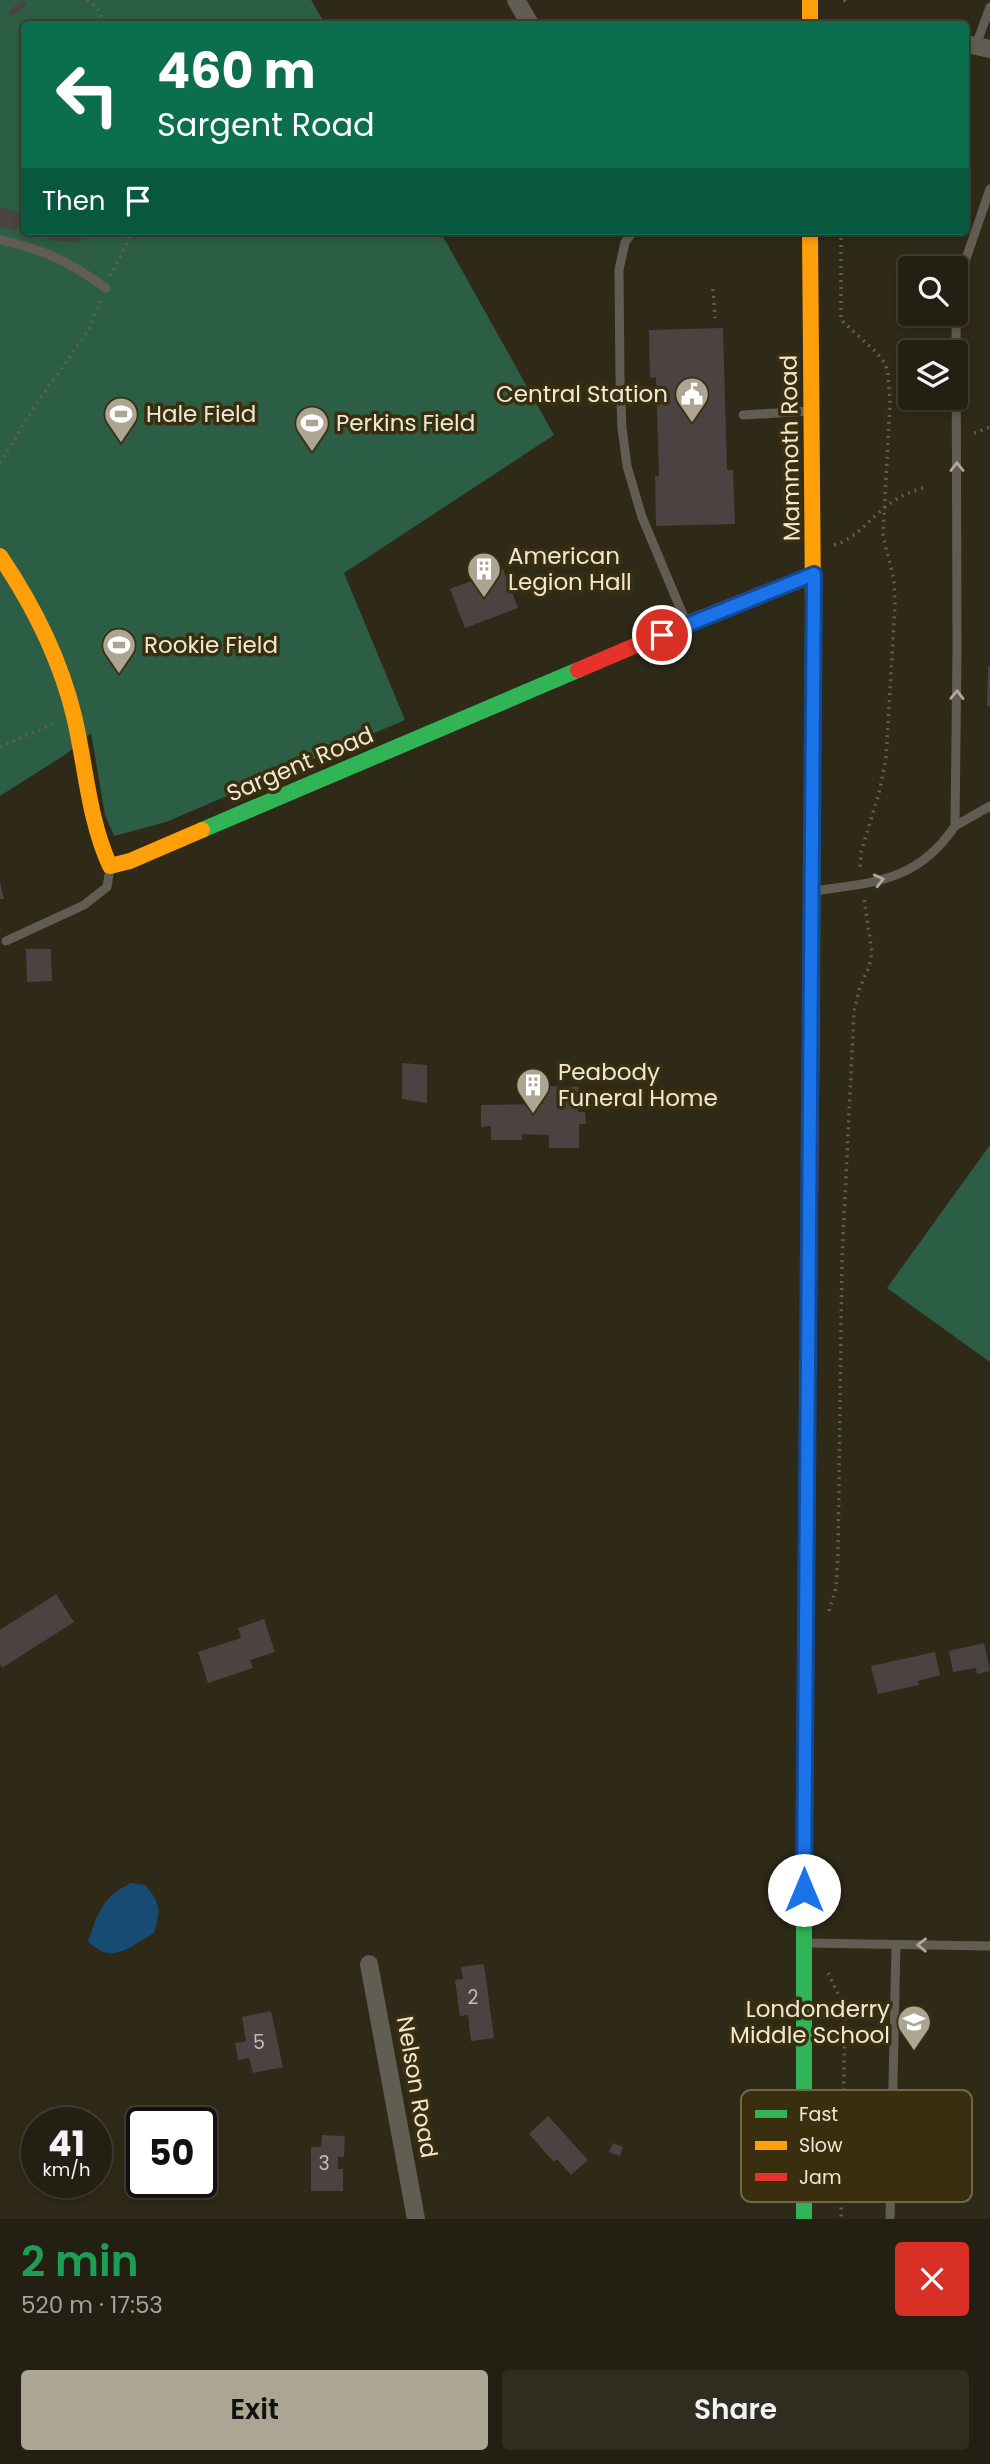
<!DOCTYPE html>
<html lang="en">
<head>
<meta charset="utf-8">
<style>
  :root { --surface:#231f12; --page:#2f2c20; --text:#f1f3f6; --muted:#a3a29f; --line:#403d32; --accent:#aca594 }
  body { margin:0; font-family:Poppins,sans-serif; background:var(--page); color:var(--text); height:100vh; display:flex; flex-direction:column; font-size:26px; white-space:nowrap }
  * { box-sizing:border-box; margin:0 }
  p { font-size:23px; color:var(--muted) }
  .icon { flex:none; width:38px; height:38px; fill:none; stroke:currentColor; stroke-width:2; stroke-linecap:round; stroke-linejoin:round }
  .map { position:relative; height:2219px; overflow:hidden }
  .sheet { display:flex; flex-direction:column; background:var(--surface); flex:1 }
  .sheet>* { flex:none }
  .banner { position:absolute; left:21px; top:21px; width:948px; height:214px; border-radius:7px; box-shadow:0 4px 10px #0003,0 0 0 2px var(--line); background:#0b6e4f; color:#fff; overflow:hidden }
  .fabs { position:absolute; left:898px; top:256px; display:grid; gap:14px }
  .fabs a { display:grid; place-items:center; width:70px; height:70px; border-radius:7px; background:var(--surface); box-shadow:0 4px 10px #0003,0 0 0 2px var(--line); font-size:35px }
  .speed { position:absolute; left:21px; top:2107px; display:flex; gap:14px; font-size:35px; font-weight:700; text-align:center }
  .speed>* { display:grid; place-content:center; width:91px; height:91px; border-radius:50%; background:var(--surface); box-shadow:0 4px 10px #0003,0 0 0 2px var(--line); line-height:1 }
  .speed small { font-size:18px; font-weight:400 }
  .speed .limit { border:4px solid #111; border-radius:10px; background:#fff; color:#111 }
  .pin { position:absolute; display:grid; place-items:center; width:60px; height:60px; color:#fff; margin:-30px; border:4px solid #fff; border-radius:50%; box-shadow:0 2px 7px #0007 }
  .me { position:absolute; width:77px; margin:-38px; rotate:0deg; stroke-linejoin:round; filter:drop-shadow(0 0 5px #0008) }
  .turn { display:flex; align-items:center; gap:24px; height:147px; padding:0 21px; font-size:32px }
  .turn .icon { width:91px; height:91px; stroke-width:2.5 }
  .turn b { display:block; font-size:49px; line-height:60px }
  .then { display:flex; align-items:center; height:66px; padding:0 21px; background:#0003; gap:14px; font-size:26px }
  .round { display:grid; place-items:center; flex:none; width:74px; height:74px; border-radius:7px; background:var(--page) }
  .summary { display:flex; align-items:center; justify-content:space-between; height:119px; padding:0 21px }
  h1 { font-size:42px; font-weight:600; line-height:52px; color:#1e9e55 }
  .action { display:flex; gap:14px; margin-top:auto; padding:14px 21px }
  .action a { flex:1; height:80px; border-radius:7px; background:var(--accent); color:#111; font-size:28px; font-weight:600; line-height:80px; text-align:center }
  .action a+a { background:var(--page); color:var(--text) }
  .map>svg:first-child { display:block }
  .green { fill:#2c5e45 }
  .water { fill:#164c74 }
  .building { fill:#4a4341 }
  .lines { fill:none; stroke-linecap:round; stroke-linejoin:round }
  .path { stroke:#625d53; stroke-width:3.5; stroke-dasharray:2 5; stroke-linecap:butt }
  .lane { stroke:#625d53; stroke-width:9 }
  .street { stroke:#625d53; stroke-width:18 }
  .fast { stroke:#30b455; stroke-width:16 }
  .slow { stroke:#ff9f0a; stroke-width:16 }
  .jam { stroke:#e5322d; stroke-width:16 }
  .oneway { stroke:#b0a99b }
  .route-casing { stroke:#114b97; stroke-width:18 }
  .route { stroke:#1a73e8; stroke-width:12 }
  .labels { text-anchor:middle; stroke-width:7; stroke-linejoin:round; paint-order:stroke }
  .number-label { font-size:19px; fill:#c6bfb1 }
  .poi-label { font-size:23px; fill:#efe8d6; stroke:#392e0e; text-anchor:start }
  .street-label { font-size:23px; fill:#efe8d6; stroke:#392e0e }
  .key { fill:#392e0e; stroke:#70664a; stroke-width:2 }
  .key-label { font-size:19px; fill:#efe8d6 }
</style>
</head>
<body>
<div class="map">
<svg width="990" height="2219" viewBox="0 0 990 2219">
  <rect width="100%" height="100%" fill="#2f2918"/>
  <g class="green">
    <path d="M0,0h311l14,24h-301v207h416l114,204 -210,138 61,147 -239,102 -52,14 -9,-21 -14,-82 -25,21 -66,42z"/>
    <path d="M990,1145v217l-103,-74z"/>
  </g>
  <path class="water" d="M131,1883l14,2c16,19 16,24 9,48 -25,14 -42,33 -66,8 11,-29 13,-43 43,-58z"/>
  <g class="building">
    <path d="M22,0l5,4 -15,13 -4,-5z"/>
    <path d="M0,207l22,7 -6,17 -16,-5z"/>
    <path d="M48,231h34l-1,11 -34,-2z"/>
    <path d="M723,328l4,142h6l2,54 -79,2 -1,-50h4l-3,-99 -6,1 -1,-48z"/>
    <path d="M503,569l15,39 -53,20 -15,-39z"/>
    <path d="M988,666h2v40h-3z"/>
    <path d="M0,882l4,17h-4z"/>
    <path d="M26,949h25l1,32 -25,1z"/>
    <path d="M402,1063l25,2v38l-25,-4z"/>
    <path d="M543,1086l36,1 -1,25h7l1,12h-7v24h-30v-13l-27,-1v6h-31v-14l-10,1v-22l62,-1z"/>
    <path d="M56,1594l18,28 -72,46 -2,-4v-34z"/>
    <path d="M264,1619l11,33 -25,8 3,8 -45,15 -10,-31 43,-14 -3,-10z"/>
    <path d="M984,1643l6,28 -13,3 -1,-6 -23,4 -4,-21z"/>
    <path d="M935,1652l5,23 -22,6 1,4 -41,9 -7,-28z"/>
    <path d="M484,1964l10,74 -23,3 -3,-26 -8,1 -5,-36 8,-1 -2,-12z"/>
    <path d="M271,2011l12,56 -30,6 -4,-15 -11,2 -3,-17 11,-2 -4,-24z"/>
    <path d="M548,2116l40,44 -17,15 -14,-16 -3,3 -25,-28z"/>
    <path d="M322,2135l23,1 -1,21h-6v12h5v22h-32v-44h10z"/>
    <path d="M613,2143l10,4 -3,9 -11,-4z"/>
  </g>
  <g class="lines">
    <g class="path">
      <path d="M87,0l10,7 8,17"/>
      <path d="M844,0l4,6"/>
      <path d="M841,231v89l35,32 8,10 4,10 2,30 -7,134 11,44 1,25 -9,154 -7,34 -18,59 -1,18"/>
      <path d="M110,276l23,-45"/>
      <path d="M713,289l2,29"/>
      <path d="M974,433l16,-6"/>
      <path d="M0,463l36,-59 52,-73 13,-32"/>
      <path d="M834,545c21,-6 33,-23 49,-36 13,-11 27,-18 44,-22"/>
      <path d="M0,747l53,-23"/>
      <path d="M829,1611l7,-23 2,-32 4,-298 12,-246 5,-22 10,-23 3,-15 -8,-53"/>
      <path d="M828,1973l14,29 3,13 -4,204"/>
    </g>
    <g class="lane">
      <path d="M976,45l14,-38"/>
      <path d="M634,231l-9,11 -6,28 1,109 2,49 5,38 15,51 44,105"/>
      <path d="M0,240c43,9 70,22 106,48"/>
      <path d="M743,415l68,-4"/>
      <path d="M955,826l35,-20"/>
      <path d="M814,891c61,-9 103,-9 141,-65l2,-176 -1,-346 5,-31 29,-84"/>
      <path d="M6,941l78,-36 23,-18 3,-19"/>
      <path d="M806,1943l184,3"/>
      <path d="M890,2219l6,-274"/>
    </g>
    <g class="street">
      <path d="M516,0l14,24"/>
      <path d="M966,44l24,5"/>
      <path d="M369,1964l47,255"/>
    </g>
    <g class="fast">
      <path d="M202,830l376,-160"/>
      <path d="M812,1005l1,-401"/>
      <path d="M804,2219v-364"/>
    </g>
    <g class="slow">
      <path d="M810,0v24"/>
      <path d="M810,231l3,373"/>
      <path d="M0,556c33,49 60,102 74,160 12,50 14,102 36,150l20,-5 72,-31"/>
      <path d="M804,1855l3,-357"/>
    </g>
    <g class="jam">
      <path d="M578,670l108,-46 128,-50"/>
      <path d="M807,1498l5,-493"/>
    </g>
  </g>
  <defs><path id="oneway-chevron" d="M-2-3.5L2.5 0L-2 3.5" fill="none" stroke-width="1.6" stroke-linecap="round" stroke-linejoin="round" transform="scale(1.75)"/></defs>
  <g class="oneway">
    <use href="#oneway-chevron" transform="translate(957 467) rotate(-90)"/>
    <use href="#oneway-chevron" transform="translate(957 695) rotate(-89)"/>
    <use href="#oneway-chevron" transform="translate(879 880) rotate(-14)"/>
    <use href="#oneway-chevron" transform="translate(922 1945) rotate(-179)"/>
  </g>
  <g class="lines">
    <g class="route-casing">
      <path id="route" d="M662,635l152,-61 -10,1316"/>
    </g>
    <use href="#route" class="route"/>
  </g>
  <defs>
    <g id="civic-pin" transform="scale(1.75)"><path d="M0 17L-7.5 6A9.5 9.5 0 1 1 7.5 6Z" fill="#aca594" stroke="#392e0e"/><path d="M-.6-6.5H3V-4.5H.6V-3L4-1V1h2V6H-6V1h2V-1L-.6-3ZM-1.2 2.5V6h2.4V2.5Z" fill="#fff"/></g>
    <g id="stadium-pin" transform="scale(1.75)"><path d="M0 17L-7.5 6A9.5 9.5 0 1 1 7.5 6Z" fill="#aca594" stroke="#392e0e"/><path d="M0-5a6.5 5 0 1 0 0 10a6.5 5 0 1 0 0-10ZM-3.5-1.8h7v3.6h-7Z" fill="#fff"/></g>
    <g id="building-pin" transform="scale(1.75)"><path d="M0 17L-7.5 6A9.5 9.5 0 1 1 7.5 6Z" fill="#aca594" stroke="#392e0e"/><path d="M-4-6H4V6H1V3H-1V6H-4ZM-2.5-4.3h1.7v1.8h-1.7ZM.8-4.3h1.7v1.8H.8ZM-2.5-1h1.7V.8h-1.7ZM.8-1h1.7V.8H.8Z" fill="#fff"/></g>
    <g id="school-pin" transform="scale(1.75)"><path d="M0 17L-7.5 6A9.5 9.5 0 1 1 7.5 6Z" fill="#aca594" stroke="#392e0e"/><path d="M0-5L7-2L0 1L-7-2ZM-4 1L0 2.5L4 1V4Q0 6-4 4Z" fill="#fff"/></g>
  </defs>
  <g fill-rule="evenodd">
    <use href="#civic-pin" x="692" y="394"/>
    <use href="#stadium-pin" x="121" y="414"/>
    <use href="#stadium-pin" x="312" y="423"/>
    <use href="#building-pin" x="484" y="569"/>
    <use href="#stadium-pin" x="119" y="645"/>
    <use href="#building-pin" x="533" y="1085"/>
    <use href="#school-pin" x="914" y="2022"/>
  </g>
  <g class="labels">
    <g class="number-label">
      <text x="473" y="2004">2</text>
      <text x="259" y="2049">5</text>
      <text x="324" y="2170">3</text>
    </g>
    <g class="poi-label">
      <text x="668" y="402" text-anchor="end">Central Station</text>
      <text x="146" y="422">Hale Field</text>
      <text x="336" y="431">Perkins Field</text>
      <text x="508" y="564">American<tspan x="508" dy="26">Legion Hall</tspan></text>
      <text x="144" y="653">Rookie Field</text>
      <text x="558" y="1080">Peabody<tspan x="558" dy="26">Funeral Home</tspan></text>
      <text x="890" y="2017" text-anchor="end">Londonderry<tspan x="890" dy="26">Middle School</tspan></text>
    </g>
    <g class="street-label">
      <text transform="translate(790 448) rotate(-91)" y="8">Mammoth Road</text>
      <text transform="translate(300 764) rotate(-23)" y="8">Sargent Road</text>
      <text transform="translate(417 2087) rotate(80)" y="8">Nelson Road</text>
    </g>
  </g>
  <rect x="741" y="2090" width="231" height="112" rx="10" class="key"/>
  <rect x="755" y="2110" width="32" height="8" fill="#30b455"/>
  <rect x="755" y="2141" width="32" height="9" fill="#ff9f0a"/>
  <rect x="755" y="2173" width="32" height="8" fill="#e5322d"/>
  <g class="key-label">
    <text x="799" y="2121">Fast</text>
    <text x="799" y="2152">Slow</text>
    <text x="799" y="2184">Jam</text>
  </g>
</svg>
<div class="fabs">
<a><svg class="icon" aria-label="search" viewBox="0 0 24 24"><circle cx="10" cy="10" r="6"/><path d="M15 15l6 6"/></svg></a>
<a><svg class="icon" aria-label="layers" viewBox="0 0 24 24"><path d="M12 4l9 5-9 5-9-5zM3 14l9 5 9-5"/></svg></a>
</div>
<div class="speed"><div>41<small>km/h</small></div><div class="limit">50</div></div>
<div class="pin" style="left:662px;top:635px;background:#d93025"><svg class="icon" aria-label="arrive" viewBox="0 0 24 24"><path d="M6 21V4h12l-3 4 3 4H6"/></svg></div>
<svg class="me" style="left:804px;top:1890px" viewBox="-20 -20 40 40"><circle r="19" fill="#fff"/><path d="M0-13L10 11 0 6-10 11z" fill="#1a73e8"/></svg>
<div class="banner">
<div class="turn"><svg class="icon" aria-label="left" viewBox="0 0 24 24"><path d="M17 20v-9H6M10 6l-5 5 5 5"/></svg><div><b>460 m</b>Sargent Road</div></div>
<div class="then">Then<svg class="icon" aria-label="arrive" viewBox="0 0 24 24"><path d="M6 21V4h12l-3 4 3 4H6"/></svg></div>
</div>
</div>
<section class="sheet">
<div class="summary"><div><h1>2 min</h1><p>520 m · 17:53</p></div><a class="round" style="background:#d93025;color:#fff"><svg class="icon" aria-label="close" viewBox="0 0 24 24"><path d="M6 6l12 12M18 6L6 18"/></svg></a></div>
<div class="action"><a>Exit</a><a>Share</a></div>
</section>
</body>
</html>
